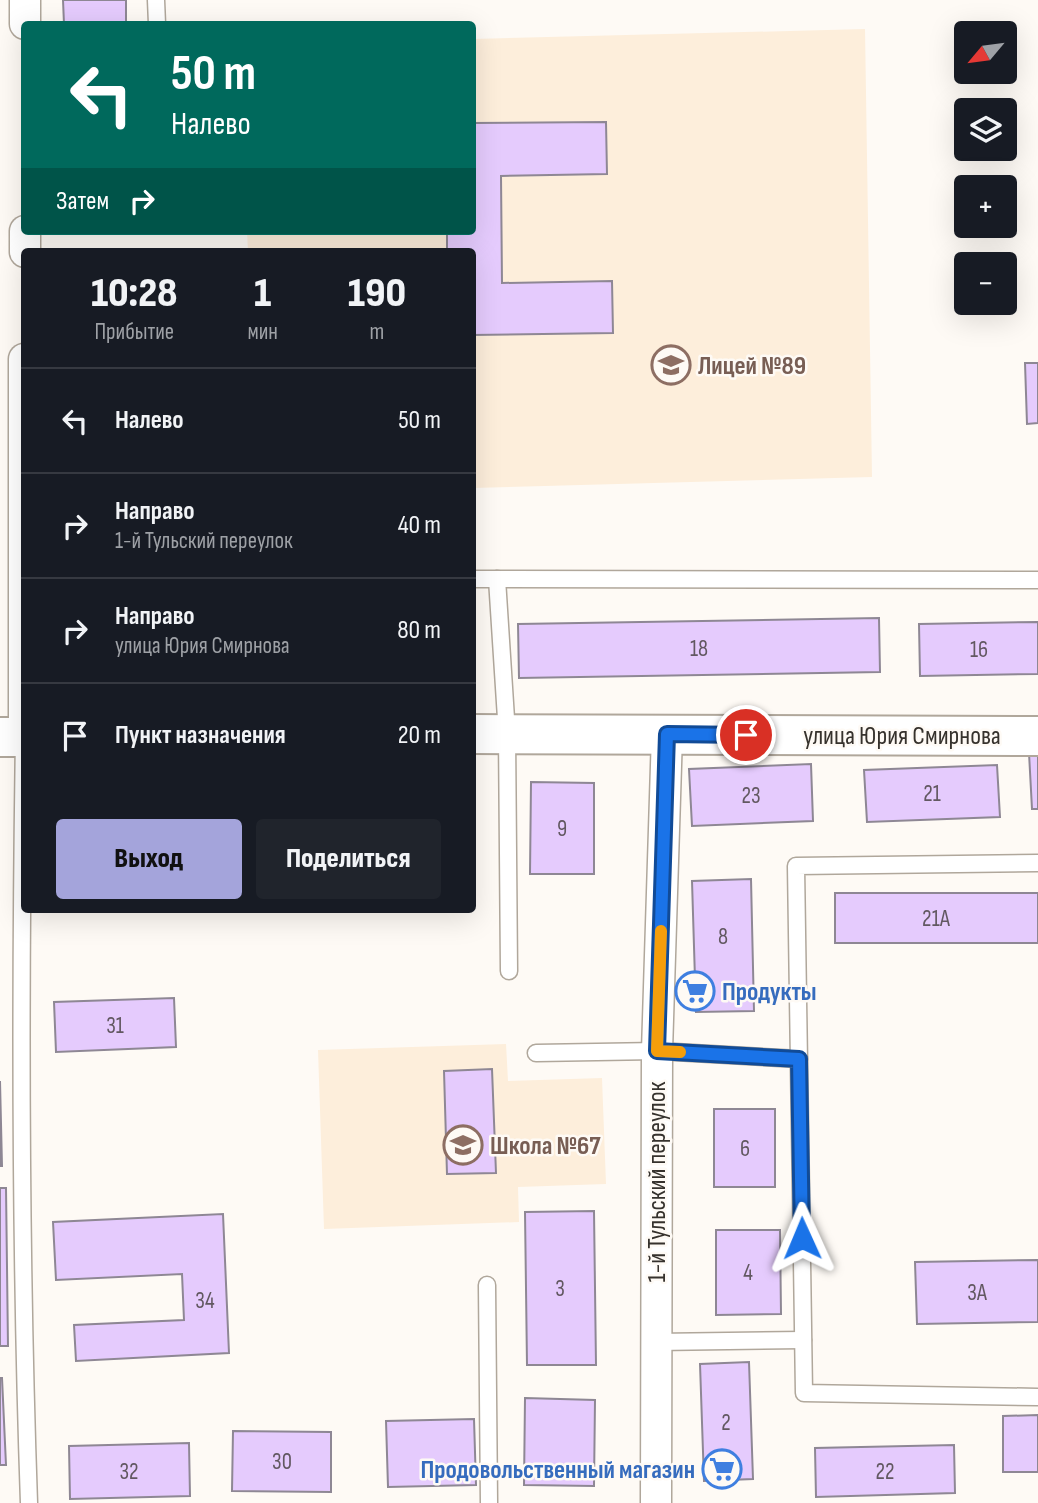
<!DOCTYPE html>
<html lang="ru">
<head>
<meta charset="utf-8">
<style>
  :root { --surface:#171b24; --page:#20242c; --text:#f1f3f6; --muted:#9ea1a6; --line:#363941; --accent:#a4a4db }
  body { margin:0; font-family:"Sofia Sans Condensed",sans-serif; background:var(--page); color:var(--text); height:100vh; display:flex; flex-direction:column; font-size:26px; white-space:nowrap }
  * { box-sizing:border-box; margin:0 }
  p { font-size:23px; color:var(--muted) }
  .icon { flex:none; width:38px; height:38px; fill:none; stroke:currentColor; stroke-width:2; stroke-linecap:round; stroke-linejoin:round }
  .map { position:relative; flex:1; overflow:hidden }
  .sheet { position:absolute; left:21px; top:248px; width:455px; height:665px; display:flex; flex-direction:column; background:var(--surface); border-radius:7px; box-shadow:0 7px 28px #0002 }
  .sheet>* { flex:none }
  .guide { position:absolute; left:21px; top:21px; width:455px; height:214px; border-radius:7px; box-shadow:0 7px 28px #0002; background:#00695c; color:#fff; overflow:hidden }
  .needle { width:46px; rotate:241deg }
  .tools { position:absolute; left:954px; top:21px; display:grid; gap:14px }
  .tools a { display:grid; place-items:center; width:63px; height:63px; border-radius:7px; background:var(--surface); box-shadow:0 7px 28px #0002; font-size:35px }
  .pin { position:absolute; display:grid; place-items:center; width:60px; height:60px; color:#fff; margin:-30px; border:4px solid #fff; border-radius:50%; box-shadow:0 2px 7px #0007 }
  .me { position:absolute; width:77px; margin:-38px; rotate:359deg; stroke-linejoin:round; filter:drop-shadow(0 0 5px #0008) }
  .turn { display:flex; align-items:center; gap:24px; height:147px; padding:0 35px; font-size:32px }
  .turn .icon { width:91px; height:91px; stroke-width:2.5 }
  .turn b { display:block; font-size:49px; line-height:60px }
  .then { display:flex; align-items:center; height:66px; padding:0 35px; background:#0003; gap:14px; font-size:26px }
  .eta { display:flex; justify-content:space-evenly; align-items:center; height:119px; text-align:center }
  .eta b { font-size:42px; font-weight:800; line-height:49px }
  .primary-button { display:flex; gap:14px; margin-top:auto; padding:14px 35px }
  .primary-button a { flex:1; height:80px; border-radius:7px; background:var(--accent); color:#111; font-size:28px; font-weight:800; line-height:80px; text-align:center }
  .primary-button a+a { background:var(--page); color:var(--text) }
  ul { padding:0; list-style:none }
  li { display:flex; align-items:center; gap:21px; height:105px; padding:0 35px; border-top:2px solid var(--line) }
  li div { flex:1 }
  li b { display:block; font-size:26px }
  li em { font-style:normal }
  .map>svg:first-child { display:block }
  .education { fill:#fdeedb }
  .building { fill:#e5cbfd; stroke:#8e8794; stroke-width:2 }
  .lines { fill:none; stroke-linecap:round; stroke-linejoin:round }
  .service-casing { stroke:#b0a79b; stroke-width:19 }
  .minor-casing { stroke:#b0a79b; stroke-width:33 }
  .tertiary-casing { stroke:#b0a79b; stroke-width:42 }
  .service { stroke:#fff; stroke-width:16 }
  .minor { stroke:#fff; stroke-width:30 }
  .tertiary { stroke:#fff; stroke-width:38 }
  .route-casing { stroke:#114b97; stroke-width:18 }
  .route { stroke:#1a73e8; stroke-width:12 }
  .slow { stroke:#f59e0b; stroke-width:12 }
  .labels { text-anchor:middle; stroke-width:5; stroke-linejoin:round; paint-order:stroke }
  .number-label { font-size:23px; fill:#625861 }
  .education-label { font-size:26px; font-weight:bold; fill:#785e54; stroke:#fefaf5; text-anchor:start }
  .street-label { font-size:26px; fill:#36322d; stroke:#fefaf5 }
  .shop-label { font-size:26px; font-weight:bold; fill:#366cbe; stroke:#fefaf5; text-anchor:start }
</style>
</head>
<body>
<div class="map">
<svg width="1038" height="1503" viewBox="0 0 1038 1503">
  <rect width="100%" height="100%" fill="#fefaf5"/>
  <g class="education">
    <path d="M865,29l7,448 -399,11 -1,-236h-224l-1,-21h225l1,-192z"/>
    <path d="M506,1044l2,37 94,-3 4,106 -88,3 1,35 -195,7 -6,-179z"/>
  </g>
  <g class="building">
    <path d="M63,0h63v24h-62z"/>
    <path d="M606,122l1,52 -106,2 1,107 110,-2 1,52 -141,2v-83h-25v-21h25v-108z"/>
    <path d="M1025,363h13v60l-11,1z"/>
    <path d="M879,618l1,54 -361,6 -1,-54z"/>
    <path d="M1038,622v52l-118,2 -1,-52z"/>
    <path d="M1029,753h9v56h-6z"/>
    <path d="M811,764l2,57 -121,5 -3,-57z"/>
    <path d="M997,765l3,52 -133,5 -3,-52z"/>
    <path d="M531,782l63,1v91h-64z"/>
    <path d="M751,879l3,132 -58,1 -4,-131z"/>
    <rect x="835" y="893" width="203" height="50"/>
    <path d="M174,998l2,49 -120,5 -2,-50z"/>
    <path d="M492,1069l4,104 -49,1 -3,-103z"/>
    <path d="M0,1081l2,85h-2z"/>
    <rect x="714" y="1109" width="61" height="78"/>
    <path d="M0,1188h6l2,158h-8z"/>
    <path d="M594,1211l2,154h-69l-2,-153z"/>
    <path d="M223,1214l6,139 -153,8 -2,-36 110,-5 -2,-46 -126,6 -3,-58z"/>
    <path d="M716,1230h64l1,84 -65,1z"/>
    <path d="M1038,1260v62l-121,2 -2,-62z"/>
    <path d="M749,1362l4,117 -49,2 -4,-117z"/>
    <path d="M0,1378h2l4,87h-6z"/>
    <path d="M525,1398l70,2 -1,86 -70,-1z"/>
    <path d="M1038,1415v57h-35v-56z"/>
    <path d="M474,1419l2,66 -88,2 -2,-66z"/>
    <path d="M233,1431l98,1v60l-99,-1z"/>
    <path d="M189,1443l1,53 -120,3 -1,-53z"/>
    <path d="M954,1445l1,48 -139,4 -1,-49z"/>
  </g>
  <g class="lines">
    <g class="service-casing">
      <g id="service">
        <path d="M156,0l1,24"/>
        <path d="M472,579l566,1"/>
        <path d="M497,579l10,155 2,237"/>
        <path d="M24,737c-4,255 -4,511 5,766"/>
        <path d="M1038,863l-242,3 8,527 234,4"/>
        <path d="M536,1053l121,-2 142,8"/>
        <path d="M487,1285l2,218"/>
        <path d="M656,1342l147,-2"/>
      </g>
    </g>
    <g class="minor-casing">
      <g id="minor">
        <path d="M25,24v-24"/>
        <path d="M25,231v21"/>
        <path d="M24,737v-378"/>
        <path d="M656,1503l1,-452 10,-317"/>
      </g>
    </g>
    <g class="tertiary-casing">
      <g id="tertiary">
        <path d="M472,734l566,2"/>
        <path d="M0,737h24"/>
      </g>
    </g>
    <use href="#service" class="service"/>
    <use href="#minor" class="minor"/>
    <use href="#tertiary" class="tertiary"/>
  </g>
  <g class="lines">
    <g class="route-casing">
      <path id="route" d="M746,735l-79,-1 -10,317 142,8 3,179"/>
    </g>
    <use href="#route" class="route"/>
    <path class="slow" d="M661,931l-4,120 23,1"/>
  </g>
  <defs>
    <g id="school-ring" transform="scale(2.0125)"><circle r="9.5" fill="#fefaf5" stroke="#8d6e63" stroke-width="1.5"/><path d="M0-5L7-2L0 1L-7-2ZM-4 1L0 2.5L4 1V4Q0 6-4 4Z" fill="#8d6e63"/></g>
    <g id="supermarket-ring" transform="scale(2.0125)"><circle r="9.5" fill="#fefaf5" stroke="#3f7fe0" stroke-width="1.5"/><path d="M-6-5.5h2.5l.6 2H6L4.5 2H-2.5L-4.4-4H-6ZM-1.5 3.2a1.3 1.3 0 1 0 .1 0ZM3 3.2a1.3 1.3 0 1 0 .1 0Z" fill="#3f7fe0"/></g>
  </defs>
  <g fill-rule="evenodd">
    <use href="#school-ring" x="671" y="365"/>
    <use href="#supermarket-ring" x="695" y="991"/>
    <use href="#school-ring" x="463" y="1145"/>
    <use href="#supermarket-ring" x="722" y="1469"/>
  </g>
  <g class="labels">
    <g class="number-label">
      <text x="699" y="656">18</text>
      <text x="979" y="657">16</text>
      <text x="932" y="801">21</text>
      <text x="751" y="803">23</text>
      <text x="562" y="836">9</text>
      <text x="936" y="926">21А</text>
      <text x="723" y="944">8</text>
      <text x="115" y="1033">31</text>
      <text x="745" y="1156">6</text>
      <text x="748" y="1280">4</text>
      <text x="560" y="1296">3</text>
      <text x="977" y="1300">3А</text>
      <text x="205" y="1308">34</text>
      <text x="726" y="1430">2</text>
      <text x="282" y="1469">30</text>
      <text x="129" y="1479">32</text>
      <text x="885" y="1479">22</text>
    </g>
    <g class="education-label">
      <text x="698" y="374">Лицей №89</text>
      <text x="490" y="1154">Школа №67</text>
    </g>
    <g class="street-label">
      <text x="902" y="744">улица Юрия Смирнова</text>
      <text transform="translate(656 1182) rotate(-90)" y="9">1-й Тульский переулок</text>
    </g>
    <g class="shop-label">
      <text x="722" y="1000">Продукты</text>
      <text x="695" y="1478" text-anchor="end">Продовольственный магазин</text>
    </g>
  </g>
</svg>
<div class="tools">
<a><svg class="needle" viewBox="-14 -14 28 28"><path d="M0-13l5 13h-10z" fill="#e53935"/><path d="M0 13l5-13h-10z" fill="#9ea1a6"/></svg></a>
<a><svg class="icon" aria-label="layers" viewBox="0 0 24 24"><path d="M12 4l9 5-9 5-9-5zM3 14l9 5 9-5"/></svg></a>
<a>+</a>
<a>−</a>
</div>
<div class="pin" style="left:746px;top:735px;background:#d93025"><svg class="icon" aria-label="arrive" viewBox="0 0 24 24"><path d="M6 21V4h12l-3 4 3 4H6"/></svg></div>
<svg class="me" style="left:802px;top:1238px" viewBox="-20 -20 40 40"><path d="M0-17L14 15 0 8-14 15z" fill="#1a73e8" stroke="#fff" stroke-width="4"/></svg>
<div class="guide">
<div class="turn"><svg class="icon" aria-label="left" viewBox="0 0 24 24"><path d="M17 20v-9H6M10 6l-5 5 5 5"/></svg><div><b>50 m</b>Налево</div></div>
<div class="then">Затем<svg class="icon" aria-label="right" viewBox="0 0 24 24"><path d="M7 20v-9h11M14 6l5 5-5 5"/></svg></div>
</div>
<section class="sheet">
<div class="eta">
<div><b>10:28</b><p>Прибытие</p></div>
<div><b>1</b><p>мин</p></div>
<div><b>190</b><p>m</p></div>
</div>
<ul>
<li><svg class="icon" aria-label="left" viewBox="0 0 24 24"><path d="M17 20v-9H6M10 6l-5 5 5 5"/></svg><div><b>Налево</b></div><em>50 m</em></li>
<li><svg class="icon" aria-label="right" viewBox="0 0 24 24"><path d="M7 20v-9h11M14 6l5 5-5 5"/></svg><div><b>Направо</b><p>1-й Тульский переулок</p></div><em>40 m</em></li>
<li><svg class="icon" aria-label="right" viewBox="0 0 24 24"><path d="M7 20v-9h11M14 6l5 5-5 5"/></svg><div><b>Направо</b><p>улица Юрия Смирнова</p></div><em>80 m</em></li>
<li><svg class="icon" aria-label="arrive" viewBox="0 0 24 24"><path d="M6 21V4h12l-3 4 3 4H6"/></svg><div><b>Пункт назначения</b></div><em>20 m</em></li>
</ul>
<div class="primary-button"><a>Выход</a><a>Поделиться</a></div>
</section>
</div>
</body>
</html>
